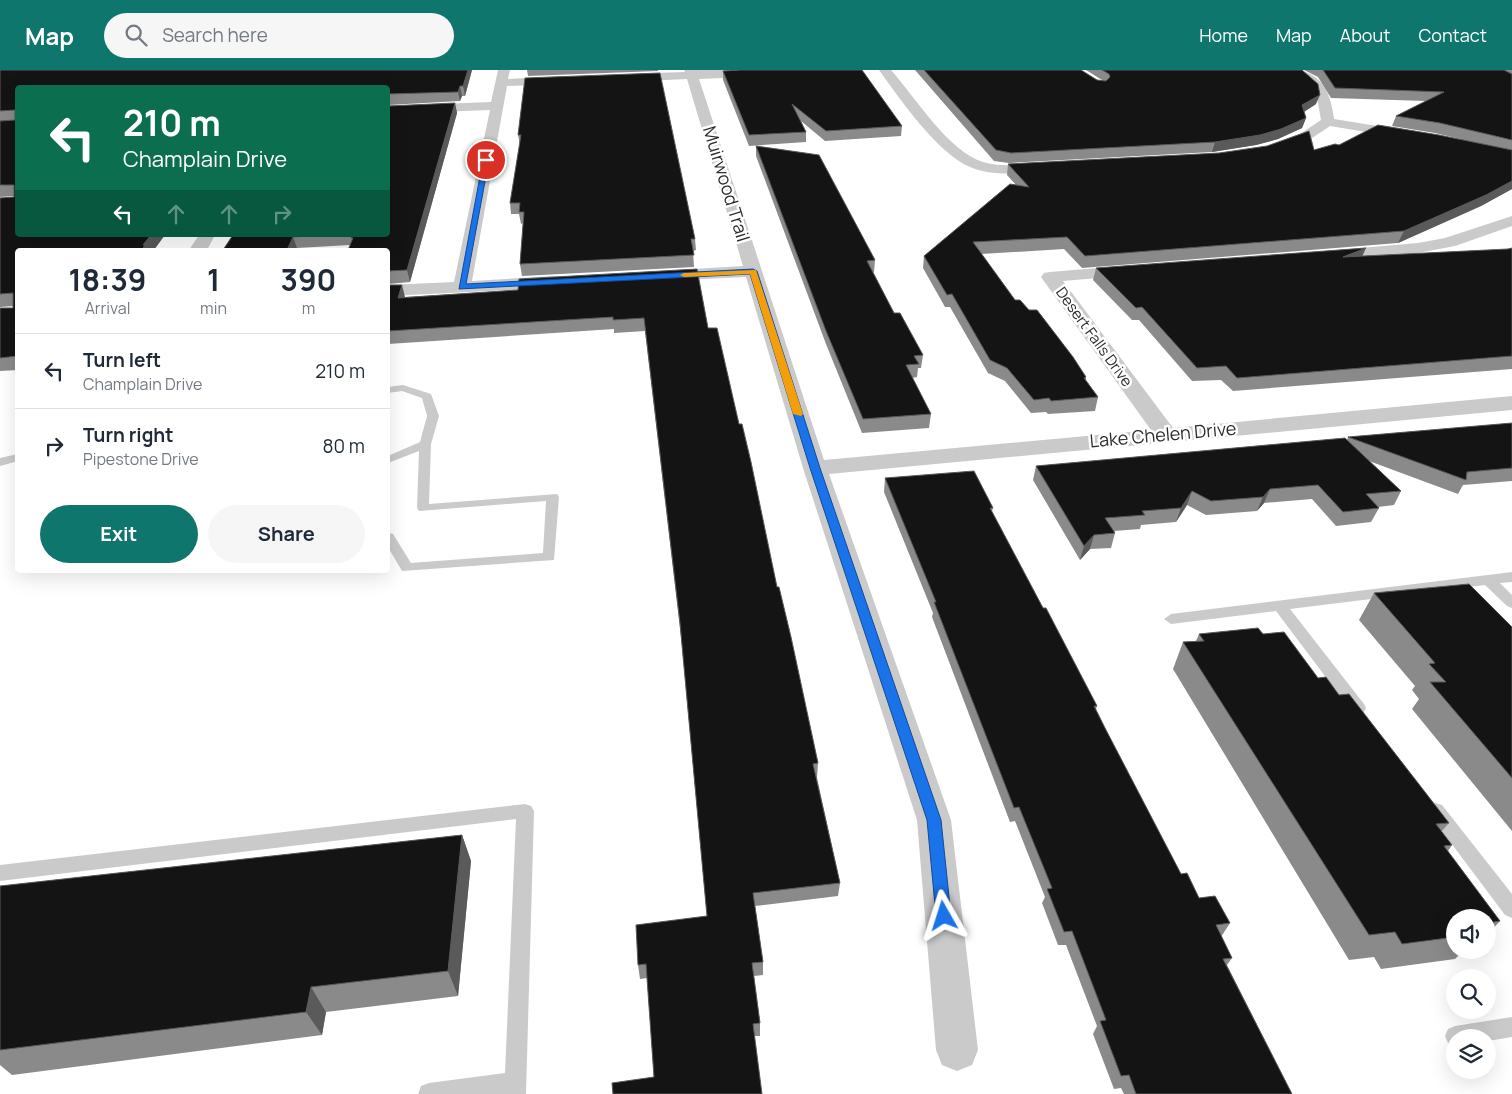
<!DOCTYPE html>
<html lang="en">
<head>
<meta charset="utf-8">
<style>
  :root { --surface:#fff; --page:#f6f6f7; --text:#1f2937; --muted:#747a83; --line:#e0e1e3; --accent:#0f766e }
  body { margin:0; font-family:Manrope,sans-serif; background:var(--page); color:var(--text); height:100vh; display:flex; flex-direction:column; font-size:19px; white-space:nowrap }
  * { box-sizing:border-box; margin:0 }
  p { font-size:16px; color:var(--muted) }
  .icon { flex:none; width:28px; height:28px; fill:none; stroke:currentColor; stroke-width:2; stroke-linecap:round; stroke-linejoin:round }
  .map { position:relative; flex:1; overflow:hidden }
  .details { position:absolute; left:15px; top:178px; width:375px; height:325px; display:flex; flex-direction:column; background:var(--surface); border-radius:5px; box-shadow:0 5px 20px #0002 }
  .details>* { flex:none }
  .top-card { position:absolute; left:15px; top:15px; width:375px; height:152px; border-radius:5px; box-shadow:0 5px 20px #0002; background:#0b6e4f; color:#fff; overflow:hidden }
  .fabs { position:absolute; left:1446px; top:839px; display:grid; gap:10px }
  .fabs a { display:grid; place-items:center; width:50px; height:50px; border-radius:50%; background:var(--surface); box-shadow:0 5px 20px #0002; font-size:25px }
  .pin { position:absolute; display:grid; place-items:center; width:42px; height:42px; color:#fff; margin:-21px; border:2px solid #fff; border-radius:50%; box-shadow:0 1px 5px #0007 }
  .me { position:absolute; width:55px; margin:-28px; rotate:354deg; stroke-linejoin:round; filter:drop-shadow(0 0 4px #0008) }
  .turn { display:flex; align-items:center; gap:18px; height:105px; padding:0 25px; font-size:22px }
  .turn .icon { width:65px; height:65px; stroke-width:2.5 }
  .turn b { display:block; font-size:35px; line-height:42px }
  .lanes { display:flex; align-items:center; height:48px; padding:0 25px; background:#0003; justify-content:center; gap:25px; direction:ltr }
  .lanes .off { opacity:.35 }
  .eta { display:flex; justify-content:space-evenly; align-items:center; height:85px; text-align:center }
  .eta b { font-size:30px; font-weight:700; line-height:35px }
  .primary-button { display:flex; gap:10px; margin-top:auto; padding:10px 25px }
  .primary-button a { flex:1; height:58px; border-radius:30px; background:var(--accent); color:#fff; font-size:20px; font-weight:700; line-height:58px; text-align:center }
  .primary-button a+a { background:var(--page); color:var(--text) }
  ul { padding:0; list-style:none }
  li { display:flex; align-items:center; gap:15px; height:75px; padding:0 25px; border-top:1px solid var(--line) }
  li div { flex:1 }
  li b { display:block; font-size:19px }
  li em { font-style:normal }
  header { display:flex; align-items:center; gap:30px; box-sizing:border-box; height:70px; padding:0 25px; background:var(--accent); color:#fff }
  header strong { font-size:24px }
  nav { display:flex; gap:28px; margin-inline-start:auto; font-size:18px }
  .search { width:350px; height:45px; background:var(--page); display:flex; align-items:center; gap:12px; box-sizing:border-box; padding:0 18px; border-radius:28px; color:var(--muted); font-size:19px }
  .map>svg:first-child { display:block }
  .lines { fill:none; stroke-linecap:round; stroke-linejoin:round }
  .service { fill:#cacaca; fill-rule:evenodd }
  .minor { fill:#cacaca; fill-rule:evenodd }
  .wall { fill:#8a8a8a }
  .shaded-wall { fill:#5a5a5a }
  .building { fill:#141414; stroke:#5a5a5a }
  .route { fill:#1a73e8; stroke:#114b97 }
  .slow { fill:#f59e0b }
  .labels { text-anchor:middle; stroke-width:5; stroke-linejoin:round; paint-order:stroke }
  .far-street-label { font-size:15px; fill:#2d2d2d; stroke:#fff }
  .street-label { font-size:18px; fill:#2d2d2d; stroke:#fff }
</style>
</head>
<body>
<header>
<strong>Map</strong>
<div class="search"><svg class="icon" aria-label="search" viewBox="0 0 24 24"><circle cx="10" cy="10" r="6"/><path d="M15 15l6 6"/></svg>Search here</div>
<nav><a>Home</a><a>Map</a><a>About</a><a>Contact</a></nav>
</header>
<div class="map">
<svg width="1512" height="1024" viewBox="0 0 1512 1024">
  <rect width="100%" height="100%" fill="#fff"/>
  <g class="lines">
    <g class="service">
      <path d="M403,315l28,9 8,22 -8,28 -2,60 128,-10 2,3 -5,63 -152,11 -14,-24v-14l5,1 18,29 132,-10 3,-52 -127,10 -2,-3 2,-57 -31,12v-7l32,-14 7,-26 -5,-18 -20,-7 -14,2v-6z"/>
      <path d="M18,384v7l-18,5v-8z"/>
      <path d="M1512,502v10l-12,1 12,12v13l-5,-2 -22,-21 -195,24 74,95 2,4 -2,4 -6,2 -6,-2 -76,-101 -105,13 -7,-5 7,-5z"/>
      <path d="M1436,733l6,2 70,89v24l-7,-3 -75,-100 -3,-5 3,-5z"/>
      <path d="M525,734l6,2 3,5 -8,283h-108l3,-8 8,-3 76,-10 11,-254 -516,62v-16z"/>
      <path d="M1512,947v20l-24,4v-3h-33v8l-7,-3 -3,-7 3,-7 7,-3z"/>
    </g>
    <g class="minor">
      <path d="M498,0h12l-2,9 55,-3 6,4 -6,4 -56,2 -35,195 82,-5 6,2 3,4 -3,4 -6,2 -166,8v-11l66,-3 36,-172 -102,4v-8l103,-4z"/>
      <path d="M684,0h141l-6,4 -120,5 125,381 327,-30 -110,-153 3,-4 6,-1 83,-7 6,1 3,4 -3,4 -6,1 -70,6 110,147 339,-32v14l-683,64 122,346 27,230 -6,15 -15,6 -15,-6 -6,-15 -19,-230 -114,-352 -57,-191 -86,4 -6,-1 -3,-4 3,-4 6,-1 83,-5 -56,-187 -64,3 -6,-4 6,-4 62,-2z"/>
      <path d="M879,0h12c24,27 57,81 92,92 19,6 41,2 61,1l7,4c-5,7 -20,6 -28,6 -18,1 -37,1 -53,-6 -33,-14 -70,-68 -91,-97z"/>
      <path d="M1292,0c29,0 39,23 42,49l74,12 7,4 -7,4 -78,-13c-13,9 -43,30 -59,26l-2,-3 2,-3 29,-12 21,-14 -5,-28z"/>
      <path d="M1512,146v10l-57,20 -37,7 -93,8 -6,-1 -3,-4 3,-4 6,-1 93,-8 27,-5z"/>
      <path d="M199,165h16l-8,15h-18z"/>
    </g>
  </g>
  <g class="wall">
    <path d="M0,0h472l-7,26h-3l-2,5 -72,4v-17h-370v282l-18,1v-63h13v-2l-13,1v-109l14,-1v-1l-14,1v-76l15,-1 -15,1z"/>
    <path d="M527,0h131v1l-130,5z"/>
    <path d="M915,0h166l16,10h5l-16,-10h216l14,34 -12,8 2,6 -4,10 -24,11 -22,6 -44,7 -203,11 -15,-2z"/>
    <path d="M1304,0h208v119l-31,17 -83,37 -316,25 -18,-19 -83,5 34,46 71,77v3l12,17 -3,14 -47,3 -2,-2 -15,1 -26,-32 -17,-8 -38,-66h-5l-22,-39 1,-12 92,-71 -9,-10 1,-11 306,-14 25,-5 121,-6 -25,-6 -43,-7 4,-10 30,-15 -95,-3 -13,-21z"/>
    <path d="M723,1l179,55 -1,10 -76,5 -24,-20 5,11v10l-57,4 -26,-66z"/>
    <path d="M525,8l170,161 1,11 -3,1 1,16 -172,9 -2,-12 3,-41 -2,1 -2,-10h-8l-1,-11 10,-58 -2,-10z"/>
    <path d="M455,33l2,10 -47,169 -22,2v-34l-38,-5 -53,3 -1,2h-73l10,-15h155z"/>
    <path d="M756,76l119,114 -1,12h-1l21,41 29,42 -2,13h-3l-1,9 -5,1 19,36 -2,14 -67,5 -36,-89 -70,-188z"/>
    <path d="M1512,178v121l-279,22 -12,-11 -29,1 -53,-61h-7l-39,-40 3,-12 266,-12 146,-7z"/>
    <path d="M388,215l17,12 113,-7 190,38 31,96 79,339 -1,15 23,105 -2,13 -83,10 8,56v13l-9,1 6,47v13h-6l-100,41 -7,-99 -7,1 -2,-14 69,-49 -26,-279 -36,-306 -31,2v-4l-226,15z"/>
    <path d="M1512,353v58l-49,4 -5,9 -89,-33 32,30 -7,14 -16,2 1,1 -8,14 -35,4 -24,-27 -48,4 -7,8 -51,4 -19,-10 -11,17 -35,3 -1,4 -26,2 1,2 -4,15 -21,1 -10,11 -47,-80 3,-14 311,-26 1,-3z"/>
    <path d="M885,408l108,30 -1,3 51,97 54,98 -1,3 9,19 76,146 18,24 31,25 -9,14 11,21 -5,7 65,129h-168l-3,-6 -7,1 -21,-55 4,-8 -31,-81h-8l-16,-42 3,-6 -30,-76 -5,1 -78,-205 1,-4 -49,-121z"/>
    <path d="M1374,523l138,34v204l-100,-122 7,-10 -7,-9 3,-4 -56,-66z"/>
    <path d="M1199,564h64l76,61 110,128 -8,9 11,13 -4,6 52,70 -12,13v-16h-33v32h9l-9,9 -74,10 -7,-12 -25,3 -176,-291 10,-27 13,-1z"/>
    <path d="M462,765l9,26 -13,135 -132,16 -4,23 -310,40 -12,-10v-179z"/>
  </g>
  <g class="shaded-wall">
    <path d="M468,0h4l-7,26 -2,-10z"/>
    <path d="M460,16l2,10 -2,5 -2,-9z"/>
    <path d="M1320,25l-4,9 -17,11 3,-10z"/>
    <path d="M455,33l2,10 -47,169 -3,-12z"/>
    <path d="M1306,48l-4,10 -24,11 -22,6 -44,7 3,-10z"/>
    <path d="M1512,111v8l-31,17 -83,37 6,-12z"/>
    <path d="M151,165h14l-11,15h-12l1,-5z"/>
    <path d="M293,167l4,11 -1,2h-9z"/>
    <path d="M1366,178l-5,11 -18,-2z"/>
    <path d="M402,215l3,12 -7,1z"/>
    <path d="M1270,419l-6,14 -7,8 6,-14z"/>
    <path d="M1192,421l-5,14 -11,17 5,-14z"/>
    <path d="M1094,465l-4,14 -10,11 4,-14z"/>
    <path d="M462,765l9,26 -13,135 -10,-25z"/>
    <path d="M311,917l15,25 -4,23 -16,-23z"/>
  </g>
  <g class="building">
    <path d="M0,0h468l-5,16h-3l-2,6 -70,2v-6h-370v147h133l-8,10h2l-3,5h-124v106l-18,2v-50h13v-15l-13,1v-96l14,-1v-12h-14v-64l15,-1v-10l-15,1z"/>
    <path d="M740,0h122l40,56 -76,5 -34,-27 14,28 -57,3 -26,-64z"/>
    <path d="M924,0h157l16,10 9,1 4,-4 -1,-3 -7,-4h200l16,14 2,11 -18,10 4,13 -25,11 -21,6 -45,7 -204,11 -15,-3z"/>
    <path d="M1323,0h181l8,4v66l-72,-17 -44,-7 48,-24 -109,-4z"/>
    <path d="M660,3l35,166h-4l3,16 -174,9 4,-52h-5l1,-9h-10l11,-68h-3l7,-57z"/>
    <path d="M455,33l-48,167 -19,1v-21h-40l5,-12h-2l1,-3h36v-129z"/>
    <path d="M1378,55l61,10 73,15v31l-26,14 -82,36 -319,25 -18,-19 -94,5 42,58h5l9,10h8l36,47 13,20 -2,1 14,19 -47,4 -2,-3 -15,2 -27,-32 -17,-8 -38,-66 -5,1 -23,-39 86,-72 19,3 -21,-23 211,-11 48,-7 42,-15 5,19 21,-6 4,1z"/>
    <path d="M756,76l63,9 56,105 -8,1 27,52h6l23,42 -9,1 5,8 -13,1 25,49 -68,5 -37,-88z"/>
    <path d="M233,165h90l-30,2 -6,13h-64z"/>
    <path d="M1366,178l-23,9 165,-8 4,-1v108l-275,22 -11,-12 -29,2 -55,-61 -6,1 -40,-40z"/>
    <path d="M697,199l11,59h9l22,96h3l9,38 26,125h2l12,50 27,126 -5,1 27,119 -87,10 10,69 -11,1 8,60 -7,1 9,70h-149l-1,-11 42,-6 -8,-113 -8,1 -2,-40 71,-9 -27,-293 -36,-305 -31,2v-3l-225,14v-46h14l-4,13 120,-8 1,-11z"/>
    <path d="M1512,353v45l-45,4 -1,8 -118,-43z"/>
    <path d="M1345,368l56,53 -35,3 13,14 -36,4 -25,-27 -48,4 -7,8 -52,4 -19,-10 -11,17 -39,3 3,4 -40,3 10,15 -21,2 -10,11 -48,-80z"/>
    <path d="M974,401l19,37h-3l53,100h3l51,98h-3l11,22 76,146 6,-1 12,25 16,-2 15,27 -14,2 16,33 -9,1 69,135h-156l-7,-19 -8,1 -21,-55 6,-1 -34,-89 -8,1 -17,-43 5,-1 -33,-81 -5,1 -80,-206h2l-51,-124z"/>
    <path d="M1469,514l43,43v151l-82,-96h16l-17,-18 6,-1 -61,-70z"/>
    <path d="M1258,558l5,6 21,-2 34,46 8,-1 13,18 10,-1 100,129 -13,1 16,21 -8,1 56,75 -12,2v-5h-33v19l-53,7 -7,-12 -26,3 -186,-293 21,-1 -5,-7z"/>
    <path d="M462,765l-14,136 -137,16 -5,25 -306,38v-164z"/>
  </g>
  <path class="route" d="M486,88l3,2 -23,124 287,-15 4,2 63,197 121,352 10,96 -2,5 -5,2 -6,-2 -2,-5 -9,-96 -117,-352 -60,-194 -291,15 24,-129z"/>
  <path class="slow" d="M756,200l47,144 -2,2 -8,-2 -43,-140 -66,3 -4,-2 4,-2z"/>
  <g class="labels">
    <g class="far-street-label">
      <text transform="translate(1094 267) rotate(54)" y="5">Desert Falls Drive</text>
    </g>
    <g class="street-label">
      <text transform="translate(726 114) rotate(73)" y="6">Muirwood Trail</text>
      <text transform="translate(1163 365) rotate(-5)" y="6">Lake Chelen Drive</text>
    </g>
  </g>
</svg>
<div class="fabs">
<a><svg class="icon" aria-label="sound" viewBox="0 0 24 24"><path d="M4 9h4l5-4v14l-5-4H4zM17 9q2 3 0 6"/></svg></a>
<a><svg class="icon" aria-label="search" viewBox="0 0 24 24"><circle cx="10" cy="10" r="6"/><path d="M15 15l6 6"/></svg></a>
<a><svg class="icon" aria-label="layers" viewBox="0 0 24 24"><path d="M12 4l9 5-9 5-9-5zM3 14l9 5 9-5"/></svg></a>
</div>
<div class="pin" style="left:486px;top:90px;background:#d93025"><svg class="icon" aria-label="arrive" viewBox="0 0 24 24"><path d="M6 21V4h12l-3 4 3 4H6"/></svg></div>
<svg class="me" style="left:944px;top:846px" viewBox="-20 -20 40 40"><path d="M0-17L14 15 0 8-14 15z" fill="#1a73e8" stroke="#fff" stroke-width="4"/></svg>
<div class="top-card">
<div class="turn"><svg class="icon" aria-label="left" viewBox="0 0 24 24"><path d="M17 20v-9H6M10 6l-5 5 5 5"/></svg><div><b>210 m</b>Champlain Drive</div></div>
<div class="lanes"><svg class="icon" aria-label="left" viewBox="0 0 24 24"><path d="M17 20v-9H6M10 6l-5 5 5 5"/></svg><svg class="icon off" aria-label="ahead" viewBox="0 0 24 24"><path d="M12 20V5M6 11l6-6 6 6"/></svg><svg class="icon off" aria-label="ahead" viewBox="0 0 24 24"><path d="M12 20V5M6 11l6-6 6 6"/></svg><svg class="icon off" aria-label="right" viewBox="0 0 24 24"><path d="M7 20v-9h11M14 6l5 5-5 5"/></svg></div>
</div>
<section class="details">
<div class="eta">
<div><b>18:39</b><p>Arrival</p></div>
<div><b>1</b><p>min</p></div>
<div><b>390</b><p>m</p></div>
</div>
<ul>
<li><svg class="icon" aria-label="left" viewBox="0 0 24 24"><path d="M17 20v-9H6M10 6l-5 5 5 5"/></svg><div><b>Turn left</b><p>Champlain Drive</p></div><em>210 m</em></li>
<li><svg class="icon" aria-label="right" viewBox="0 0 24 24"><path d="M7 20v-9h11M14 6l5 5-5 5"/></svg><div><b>Turn right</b><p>Pipestone Drive</p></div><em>80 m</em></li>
</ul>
<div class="primary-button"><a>Exit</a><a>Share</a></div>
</section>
</div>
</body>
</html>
